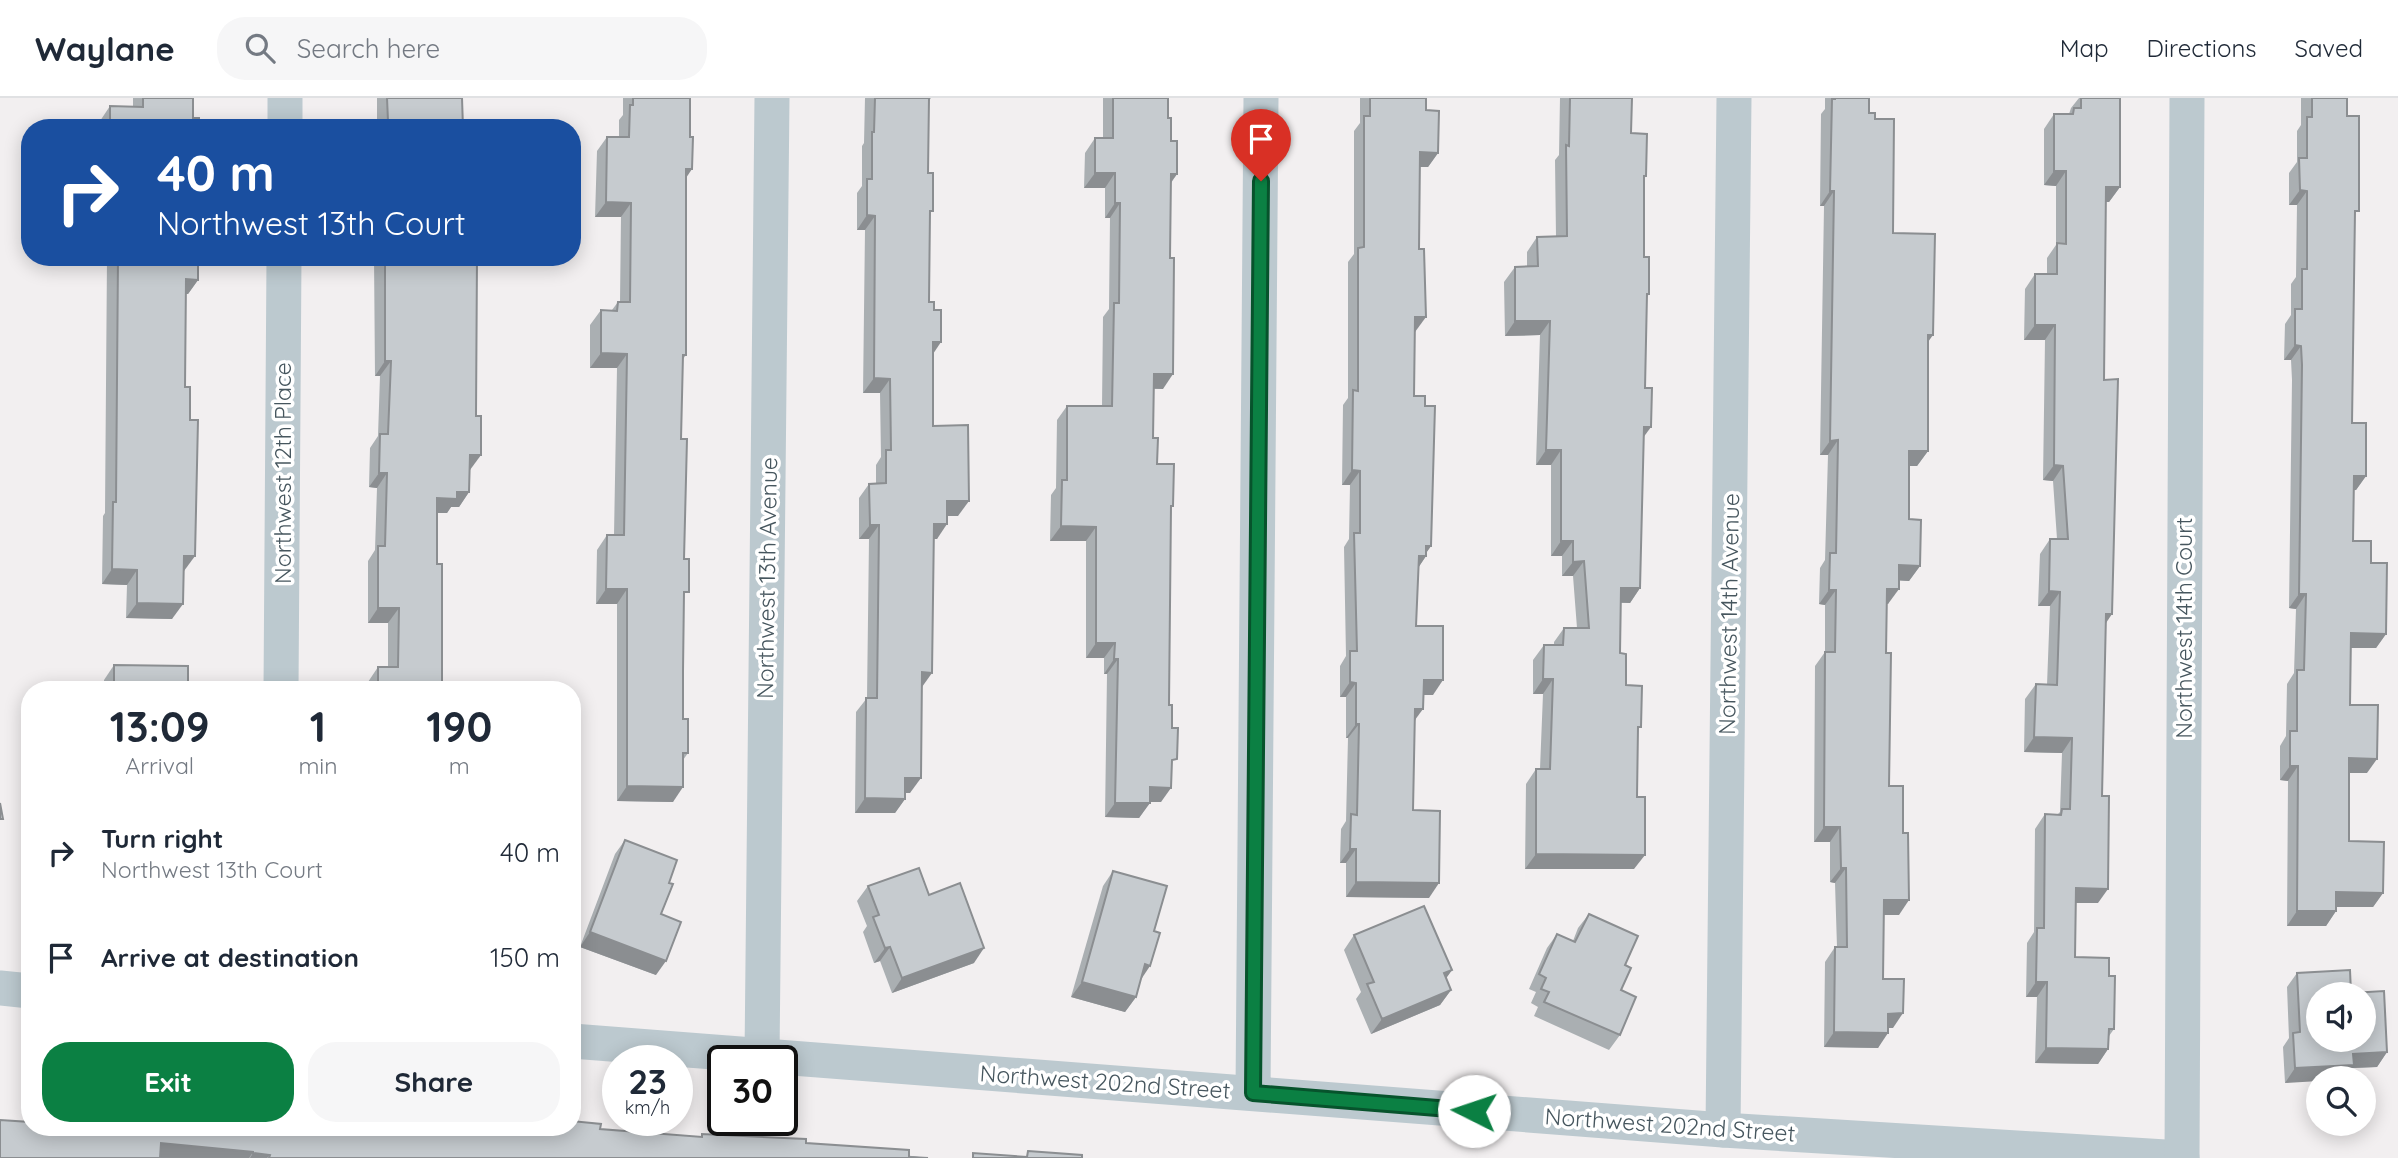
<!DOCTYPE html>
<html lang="en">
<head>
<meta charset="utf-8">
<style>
  :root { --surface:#fff; --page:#f6f6f7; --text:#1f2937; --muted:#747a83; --line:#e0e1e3; --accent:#0b8043 }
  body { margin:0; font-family:Quicksand,sans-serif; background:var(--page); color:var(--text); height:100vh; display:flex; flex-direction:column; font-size:26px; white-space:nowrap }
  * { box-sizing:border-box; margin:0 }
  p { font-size:23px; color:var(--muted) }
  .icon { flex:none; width:38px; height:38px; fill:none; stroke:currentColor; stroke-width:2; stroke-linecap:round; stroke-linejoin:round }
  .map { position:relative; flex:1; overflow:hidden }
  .drawer { position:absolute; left:21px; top:583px; width:560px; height:455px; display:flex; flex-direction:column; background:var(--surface); border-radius:28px; box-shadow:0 4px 18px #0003 }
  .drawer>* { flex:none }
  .top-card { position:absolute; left:21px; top:21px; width:560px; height:147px; border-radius:28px; box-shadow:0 4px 18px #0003; background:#1a4fa0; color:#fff; overflow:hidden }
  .buttons { position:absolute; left:2306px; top:884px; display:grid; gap:14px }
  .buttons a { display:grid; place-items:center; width:70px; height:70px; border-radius:50%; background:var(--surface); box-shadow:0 4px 18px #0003; font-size:35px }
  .speed { position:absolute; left:602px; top:947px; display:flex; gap:14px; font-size:35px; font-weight:700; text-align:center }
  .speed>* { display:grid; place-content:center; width:91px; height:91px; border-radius:50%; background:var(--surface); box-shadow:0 4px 18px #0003; line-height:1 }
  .speed small { font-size:18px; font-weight:400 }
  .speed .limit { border:4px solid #111; border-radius:10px; background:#fff; color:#111 }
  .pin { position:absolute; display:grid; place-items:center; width:60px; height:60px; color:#fff; margin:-72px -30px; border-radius:50% 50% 50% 0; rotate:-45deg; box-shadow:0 0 7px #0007 }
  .pin .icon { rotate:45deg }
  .me { position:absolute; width:77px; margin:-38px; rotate:274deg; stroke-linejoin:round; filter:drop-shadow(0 0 5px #0008) }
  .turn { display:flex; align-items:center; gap:24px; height:147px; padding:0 21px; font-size:32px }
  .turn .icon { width:91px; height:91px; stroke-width:2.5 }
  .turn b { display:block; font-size:49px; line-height:60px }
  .eta { display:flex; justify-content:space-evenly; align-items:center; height:119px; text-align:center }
  .eta b { font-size:42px; font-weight:800; line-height:49px }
  .button { display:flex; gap:14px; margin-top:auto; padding:14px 21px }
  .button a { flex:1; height:80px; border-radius:28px; background:var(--accent); color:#fff; font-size:28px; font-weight:800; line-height:80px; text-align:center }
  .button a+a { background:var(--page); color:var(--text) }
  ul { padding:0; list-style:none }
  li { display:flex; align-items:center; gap:21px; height:105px; padding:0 21px }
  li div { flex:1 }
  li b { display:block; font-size:26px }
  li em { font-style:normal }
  header { display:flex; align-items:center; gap:42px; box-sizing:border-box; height:98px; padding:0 35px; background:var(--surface); border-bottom:2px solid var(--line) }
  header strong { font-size:33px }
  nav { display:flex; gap:38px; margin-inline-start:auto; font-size:24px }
  .search { width:490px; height:63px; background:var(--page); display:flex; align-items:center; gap:18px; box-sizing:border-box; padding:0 24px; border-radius:28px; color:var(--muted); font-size:26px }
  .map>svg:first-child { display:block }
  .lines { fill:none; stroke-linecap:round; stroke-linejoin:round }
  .minor { stroke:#bcc9cf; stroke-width:35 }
  .wall { fill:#aaafb2 }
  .shaded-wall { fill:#8b8e91 }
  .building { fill:#c6cbcf; stroke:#8b8e91; stroke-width:2; fill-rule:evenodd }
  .route-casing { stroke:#07532c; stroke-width:18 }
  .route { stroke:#0b8043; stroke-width:12 }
  .labels { text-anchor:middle; stroke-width:7; stroke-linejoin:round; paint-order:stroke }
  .street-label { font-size:23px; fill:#46565e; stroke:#fff }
</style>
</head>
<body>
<header>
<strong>Waylane</strong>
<div class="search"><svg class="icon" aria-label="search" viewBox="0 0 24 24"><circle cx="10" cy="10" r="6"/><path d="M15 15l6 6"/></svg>Search here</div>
<nav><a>Map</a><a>Directions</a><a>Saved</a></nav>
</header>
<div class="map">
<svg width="2398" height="1060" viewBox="0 0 2398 1060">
  <rect width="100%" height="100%" fill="#f2eff0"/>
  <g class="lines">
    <g class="minor">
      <path d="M285,30v-30"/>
      <path d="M281,592l3,-433"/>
      <path d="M0,890l30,3"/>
      <path d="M572,943l1151,89 459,28"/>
      <path d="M762,959l10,-959"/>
      <path d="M1253,995l8,-995"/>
      <path d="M1723,1032l11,-1032"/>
      <path d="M2182,1060l5,-1060"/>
    </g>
  </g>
  <g class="wall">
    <path d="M133,0h60v20l6,10h-99v-7l10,-15 23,1z"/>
    <path d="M377,0h85l1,30h-86z"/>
    <path d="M623,0h67l-4,80v177l-3,4 -2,80 3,159 -1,73v48l5,34 -5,7 -10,42 -56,-1v-197h-21l1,-54 10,-15h7l3,-167h-27v-43l11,-15h11l6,-8h2l1,-85h-26l2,-66 10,-14h12v-17l4,-5z"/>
    <path d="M865,0h66l-2,3 -1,72 2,42 -1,87 4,52v72l25,90h-11l-10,23h-3l-12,148 -12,106h-5v6l-10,14h-40l1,-101 11,-14 2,-159h-10v-41l10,-14 7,-1v-18l5,-8 -1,-64h-17l2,-163h-8v-37l5,-7v-40l2,-3z"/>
    <path d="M1103,0h65v20l9,56 -6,9 -8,206h-10v49l4,26 14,45 -2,196 3,62 -11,35h-11l-11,16 -34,-1 2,-143h-3v-16h-18v-117h-36l1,-46 5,-7 1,-68 10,-14h35l1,-89 6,-8 1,-91h-5v-30h-21l1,-35 10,-15h8z"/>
    <path d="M1360,0h66v12l12,43 -10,14h-8l-5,165 -1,64 17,150 -5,7v3l-8,12 -2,58 17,69h-10l-8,26 -2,89 16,88 -83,-1v-34h-6l1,-34 5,-8 2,-83h-2v-41h-6v-31l6,-10 -2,-109 5,-8 1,-54h-8l1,-80 5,-7v-136l6,-8v-123l6,-8z"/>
    <path d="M1560,0h72l-1,35 15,43 -2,3v78l5,37 -2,3 -7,291 -10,15h-10v50l6,32 12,46 -4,138h-109l1,-85 10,-15h4l3,-75h-10v-34l11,-15h10v-3l10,-14h13l-4,-52h-11v-20h-11v-91h-15l4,-130 -35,1 -1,-54 11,-15 12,-1v-14l10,-15h19l-1,-77 4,-5z"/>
    <path d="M1825,0h44v15l6,6 18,114 35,110v108l-11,15h-8v53l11,47 -11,15 -10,-1 -11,24h-1l-1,49 3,133 10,129h-15l-1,64 10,49h-5l-10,20 -54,-1 1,-85 10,-15h2l-2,-64 -5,-1v-40h-16l1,-176 10,-14v-47l-6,-1 1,-36 5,-8 3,-105h-8l4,-249h-4l1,-92 4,-5z"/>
    <path d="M2079,0h41v89l-11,15h-3l-2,178 2,243 -8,280h-22l-1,54 34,19 5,53 -5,7 -1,13 -10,15 -63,-1 2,-66h-11l1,-54 7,-11 1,-103 10,-15h13l2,-2 2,-59 -38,-1 1,-53 11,-15 11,1 3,-79h-12l2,-52 10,-15h7l-4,-58 -10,-1 2,-140h-21l1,-51 10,-15h12v-16l9,-13v-59l-12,-1v-56l10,-15h15l2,-6z"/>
    <path d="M2301,0h46v18l8,100 -3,207 14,53 -10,14h-2l-1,51 18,22 15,71 -10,14h-25l-1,57 17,68h-18v68l34,52 -10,14h-37v4l-10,15h-39l1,-145 -8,-1v-34l6,-10 1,-52 7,-11 2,-64 -7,-1 3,-228 -1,-20h-7l1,-36 6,-9v-31l5,-7 1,-72h-8v-32l8,-11v-31l4,-6z"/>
    <path d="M107,159h91v23l-10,14h-2l-2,277h-1l-11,48 -46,-1 1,-33 -25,-1 1,-68 2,-3z"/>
    <path d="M374,159h103l-8,235 -10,15h-8l-4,6h-10v51l5,126h-74v-8l10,-15h10v-44h-20v-62l7,-11 2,-62 -8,-1 1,-39 8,-12 2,-60h-5z"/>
    <path d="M114,567l74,25h-84v-10z"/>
    <path d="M625,742l44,43 -8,31 -5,61 -76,-28 35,-93z"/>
    <path d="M1113,773l27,109 -4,17 -11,15 -54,-15 32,-111z"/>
    <path d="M868,788l61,9 45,68 -82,30 -12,-32 -6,2 -11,-31 4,-6 -10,-25z"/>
    <path d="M1589,816l36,51 -4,25 -1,45 -11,15 -75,-34 4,-9 -7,-4 5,-11 -7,-3 18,-41 10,-14 16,7 5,-13z"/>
    <path d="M1354,837l98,35 -6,8 5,12 -11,15 -69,29 -15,-35 5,-7 -17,-42z"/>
    <path d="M2297,875l54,20 36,59 -10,15 -25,1 -67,15 -2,-36 6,-9 -2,-51z"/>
    <path d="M30,1007v22l570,2 101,8 1,-3 104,9 122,15h-928l28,-36z"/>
  </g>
  <g class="shaded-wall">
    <path d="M1420,54l18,1 -10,14h-18z"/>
    <path d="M686,71h6l-10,15z"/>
    <path d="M2054,73h12l-10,15 -12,-1z"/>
    <path d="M1095,75h20l-10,15h-21z"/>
    <path d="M1171,76h6l-11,15z"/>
    <path d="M2106,89h14l-11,15h-13z"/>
    <path d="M2300,92l7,1 -10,14h-8z"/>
    <path d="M1830,93h4l-10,15h-4z"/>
    <path d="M606,104l25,1 -10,14h-26z"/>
    <path d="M1115,105h5l-10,15h-5z"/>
    <path d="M867,117l8,1 -10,14h-8z"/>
    <path d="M186,181l12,1 -10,14h-12z"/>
    <path d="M1415,219h11l-11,15h-11z"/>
    <path d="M1515,223h35l-10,14 -35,1z"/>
    <path d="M2035,227h20l-10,15h-21z"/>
    <path d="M1928,237h5l-10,14z"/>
    <path d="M933,244h8l-10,15z"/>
    <path d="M2295,247l6,1 -10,14h-7z"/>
    <path d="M601,255l26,1 -10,14h-27z"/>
    <path d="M385,263h6l-11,15h-5z"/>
    <path d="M1154,276h19l-10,15 -20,-1z"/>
    <path d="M874,280l16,1 -10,14h-17z"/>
    <path d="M1644,329h7l-11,15z"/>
    <path d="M1838,342l-10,15h-8l10,-14z"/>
    <path d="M1546,352h15l-10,15h-15z"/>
    <path d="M1909,353h19l-11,15h-18z"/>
    <path d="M470,357h11l-11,15 -10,-1z"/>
    <path d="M2054,367l9,1 -10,15 -10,-1z"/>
    <path d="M1352,372l8,1 -10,14h-8z"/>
    <path d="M379,375h8l-10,15 -8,-1z"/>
    <path d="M2354,378h12l-10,14 -12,1z"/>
    <path d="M457,394h12l-10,15h-8l-4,6h-20l10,-15z"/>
    <path d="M947,403h22l-11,15h-21z"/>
    <path d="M934,426h13l-10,15h-13z"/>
    <path d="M870,427h9l-10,14h-10z"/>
    <path d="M1061,428l35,1 -10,14h-36z"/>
    <path d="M1561,443h12l-11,15h-11z"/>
    <path d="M1426,448h5l-7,10h2l-10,15h-8z"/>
    <path d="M184,458h11l-11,15h-11z"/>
    <path d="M1584,463l-11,15h-11l11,-14z"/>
    <path d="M1899,467l21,1 -11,15 -21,-1z"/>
    <path d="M112,471l25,1 -10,15 -25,-1z"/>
    <path d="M1621,490h19l-10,15 -20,-1z"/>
    <path d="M606,491h21l-10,15h-21z"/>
    <path d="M1887,491h12l-11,15h-11z"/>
    <path d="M1829,492h7l-11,15 -6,-1z"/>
    <path d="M2049,493l11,1 -10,14h-12z"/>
    <path d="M2299,496h7l-10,15 -7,-1z"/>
    <path d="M137,505l46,1 -11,15 -46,-1z"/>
    <path d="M378,510h21l-11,15h-20z"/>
    <path d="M2106,516h6l-10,15z"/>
    <path d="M2351,535l35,1 -10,14h-35z"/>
    <path d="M1096,545h19l-11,15h-18z"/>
    <path d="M1114,561h4l-11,15h-3z"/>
    <path d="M922,574l10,1 -10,14z"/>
    <path d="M1543,581h10l-10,15h-10z"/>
    <path d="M1424,582h19l-10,15h-20z"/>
    <path d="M1350,584l6,1 -10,14h-6z"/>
    <path d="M1415,611h8l-11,15z"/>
    <path d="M1356,626h3l-11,14h-2z"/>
    <path d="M2034,639l38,1 -10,15 -38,-1z"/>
    <path d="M2349,660l28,1 -10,14h-28z"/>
    <path d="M2290,668h8l-10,15 -8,-1z"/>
    <path d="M905,680h16l-11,15h-15z"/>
    <path d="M627,688l56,1 -10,15 -56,-1z"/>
    <path d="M1150,689l21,1 -10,14h-22z"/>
    <path d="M865,700l40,1 -10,14h-40z"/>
    <path d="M1115,705h35l-11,15 -34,-1z"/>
    <path d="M1824,729h16l-10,15h-16z"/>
    <path d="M1350,751h6l-10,14h-6z"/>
    <path d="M1536,756l109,1 -11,14h-109z"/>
    <path d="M1841,770h5l-11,15 -5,-1z"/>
    <path d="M1356,784l83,1 -10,15 -83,-1z"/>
    <path d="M2076,790l32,1 -10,14h-33z"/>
    <path d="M2336,794l47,1 -10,14h-47z"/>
    <path d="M1884,802h25l-10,15h-25z"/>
    <path d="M2297,813h39l-10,15h-39z"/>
    <path d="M590,834l76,29 -10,14 -76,-28z"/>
    <path d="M890,849l-10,14 -6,2 11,-15z"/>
    <path d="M984,850l-10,15 -82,30 10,-15z"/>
    <path d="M1145,866l5,2 -10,15z"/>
    <path d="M1452,872l-10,14 2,-11z"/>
    <path d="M1082,884l54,15 -11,15 -54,-15z"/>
    <path d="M2036,884h11l-10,15h-11z"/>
    <path d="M1451,892l-11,15 -69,29 11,-15z"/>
    <path d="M1903,915l-10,15h-15l10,-14z"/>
    <path d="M1834,934l54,1 -10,15 -54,-1z"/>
    <path d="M2046,950l62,1 -10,15 -63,-1z"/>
    <path d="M2387,954l-10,15 -25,1 -7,10h-26v3l-34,2 10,-15 58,-14z"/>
    <path d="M161,1045l92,9 -4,6h-93z"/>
    <path d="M253,1055l17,2 -3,3h-17z"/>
  </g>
  <g class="building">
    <path d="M143,0h50v20h6v10h-89v-22l33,1z"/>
    <path d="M387,0h75l1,30h-79v-7h4z"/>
    <path d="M633,0h57v39h3l-1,32h-6v186h-3l-2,84h6l-3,120h5v33h-5l-1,79v48h5v34h-5v34l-56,-1v-197h-21l1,-54h17l3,-181 -26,-1v-43l16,1 1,-9h12l1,-99 -25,-1 1,-65h22l1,-32h3z"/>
    <path d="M875,0h54l-1,75h5v38h-3l-1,91h5v8h7v32h-8v84l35,-1 1,76h-22v23h-13l-2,149 -10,-1 -1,106h-16v21l-40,-1 1,-100h11l2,-173h-9l-1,-41 17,-1v-33h5l-1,-71 -16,-1 1,-162 -8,-1v-36h5v-47h2z"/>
    <path d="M1113,0h55v20h3v23h6v33h-6l-1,84h4l-1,116h-19l-1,64h5l-1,26h17l-1,42h-2l-2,199h3v23h6l-1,31 -5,1 -1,28 -21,-1v16h-35l3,-144h-4l1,-16h-19v-116l-35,-1 1,-46h5v-74h45l2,-103h5l1,-100h-5v-30h-20v-35h18z"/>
    <path d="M1370,0h56v12l13,1 -1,42 -18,-1 -1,97h5l2,68h-11l-1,79h11v10h10l-4,140h-5v10h-7l-3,70h27v54h-19l-1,29h-8l-2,101 27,1 -1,72 -83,-1v-33h-6l1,-35 6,1 2,-91h-3v-41l-6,-1v-31h7l-3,-118h6v-62l-8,-1 1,-80 5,1v-143l6,-1v-131h6z"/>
    <path d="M1570,0h62l-1,35 16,1 -1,42h-2v81h5v37h-2l-2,94h7l-1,39h-7l-4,161h-19l-1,65 6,1v31l16,1 -1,41h-3l-1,70h8v58l-109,-1v-85h14l3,-90h-10l1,-34h19l1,-17h25l-5,-67 -11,1v-21h-12v-91h-15l4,-129h-35v-54l23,-1 -1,-29 30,-1 -1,-91 3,1z"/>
    <path d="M1835,0h34v15h6v6h19l-1,114 42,1 -2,101h-5v116h-19v68l12,1 -1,46 -21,-1v24h-12l-1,64h5l-2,133h14v47h5l1,67h-25l-1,79h21l-1,34 -15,1v19l-54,-1 1,-85h12l-1,-79h-5l-1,-41h-16l1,-175h10l1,-62h-7l1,-37h6l2,-113 -8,1 4,-250h-4l2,-92h3z"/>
    <path d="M2081,0h39v89h-14l-2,193 14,-1 -6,235h-6l-4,182h7l-1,93 -32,-1 -1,69 34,1v18h6l-1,53h-5l-1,20 -62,-1 1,-66h-11l1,-54h7l1,-114 16,1 1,-6h8l2,-71 -38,-1 2,-53 21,1 3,-93 -11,-1 1,-52h18l-5,-73 -9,-1 1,-140h-20v-51h22v-31l9,1v-73h-12v-57h19l1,-6h7z"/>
    <path d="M2312,0h35v18h12v95h-4l-3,212h14v53h-12l-1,65h18v22h16l-1,71 -35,-1 -1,72h28l-1,54 -28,-1v83l35,1 -1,51 -47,-1v19h-39l1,-145h-8v-35h7v-61h7l2,-76h-7l3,-229 -1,-19 -6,-1v-36h7v-40h5v-78l-7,-1 -1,-32h8v-41h5z"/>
    <path d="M118,159h80v23l-12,-1 -1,108h5v33h8l-3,136h-11l-1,48 -46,-1v-33l-25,-1 1,-67h3z"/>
    <path d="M385,159h92l-1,159h5v39h-11l-1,37h-12v7l-20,-1v66h5v126h-64v-23h20l1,-59h-21v-62h7l2,-73h-8l1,-39h8l3,-73h-6z"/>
    <path d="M114,567l74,1v24h-74z"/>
    <path d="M0,705l3,16h-3z"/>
    <path d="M625,742l52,20 -8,23 4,1 -12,30 20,8 -15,39 -76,-29z"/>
    <path d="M919,770l10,27 31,-12 24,65 -82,30 -12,-31 -5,1 -12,-31 6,-2 -11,-29z"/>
    <path d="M1113,773l54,15 -13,45 6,2 -10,33 -5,-2 -9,33 -54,-15z"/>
    <path d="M1424,808l28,64 -8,3 7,17 -69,29 -15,-35 7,-2 -20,-47z"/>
    <path d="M1589,816l49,22 -13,29 6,3 -10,22 15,7 -16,38 -76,-33 5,-10 -8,-3 5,-11 -7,-4 18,-40 18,8z"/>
    <path d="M2350,872l1,23 33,-2 3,61 -34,2 1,11 -59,3 -2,-35 7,-1 -3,-59zM2319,896h45v46h-45z"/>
    <path d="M0,1022l30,2v5h542v-6l29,3 -1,5 102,8v-3l104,5v4l103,7v7l19,1h-659l1,-3 -17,-2v-1l-92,-9 -1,15h-160z"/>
    <path d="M1028,1053l54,4v3h-109v-5l54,4z"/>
  </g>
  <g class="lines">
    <g class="route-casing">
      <path id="route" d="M1261,83l-8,912 221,18"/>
    </g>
    <use href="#route" class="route"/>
  </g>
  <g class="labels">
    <g class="street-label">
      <text transform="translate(283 375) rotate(-90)" y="8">Northwest 12th Place</text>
      <text transform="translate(767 480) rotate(-89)" y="8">Northwest 13th Avenue</text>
      <text transform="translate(1729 516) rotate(-89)" y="8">Northwest 14th Avenue</text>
      <text transform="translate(2184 530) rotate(-90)" y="8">Northwest 14th Court</text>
      <text transform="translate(1105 984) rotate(4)" y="8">Northwest 202nd Street</text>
      <text transform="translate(1670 1027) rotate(4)" y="8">Northwest 202nd Street</text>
    </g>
  </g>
</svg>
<div class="buttons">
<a><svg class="icon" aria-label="sound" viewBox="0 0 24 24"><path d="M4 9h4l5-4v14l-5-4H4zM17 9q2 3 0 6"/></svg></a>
<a><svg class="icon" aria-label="search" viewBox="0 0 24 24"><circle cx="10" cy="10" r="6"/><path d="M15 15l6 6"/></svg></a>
</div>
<div class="speed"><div>23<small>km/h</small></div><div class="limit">30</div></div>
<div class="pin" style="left:1261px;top:83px;background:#d93025"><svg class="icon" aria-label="arrive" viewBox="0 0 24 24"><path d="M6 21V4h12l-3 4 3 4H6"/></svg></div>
<svg class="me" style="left:1474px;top:1013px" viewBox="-20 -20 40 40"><circle r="19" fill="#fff"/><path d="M0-13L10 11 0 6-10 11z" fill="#0b8043"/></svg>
<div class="top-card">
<div class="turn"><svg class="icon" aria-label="right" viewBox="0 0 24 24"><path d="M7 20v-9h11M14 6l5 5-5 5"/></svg><div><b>40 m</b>Northwest 13th Court</div></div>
</div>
<section class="drawer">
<div class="eta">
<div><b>13:09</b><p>Arrival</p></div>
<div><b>1</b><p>min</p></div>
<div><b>190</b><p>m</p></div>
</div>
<ul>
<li><svg class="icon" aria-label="right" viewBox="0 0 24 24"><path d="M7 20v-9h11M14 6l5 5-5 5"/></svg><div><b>Turn right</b><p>Northwest 13th Court</p></div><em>40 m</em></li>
<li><svg class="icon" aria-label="arrive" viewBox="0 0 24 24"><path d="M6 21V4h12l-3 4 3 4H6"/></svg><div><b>Arrive at destination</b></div><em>150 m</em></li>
</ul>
<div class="button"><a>Exit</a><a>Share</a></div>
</section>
</div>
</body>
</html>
